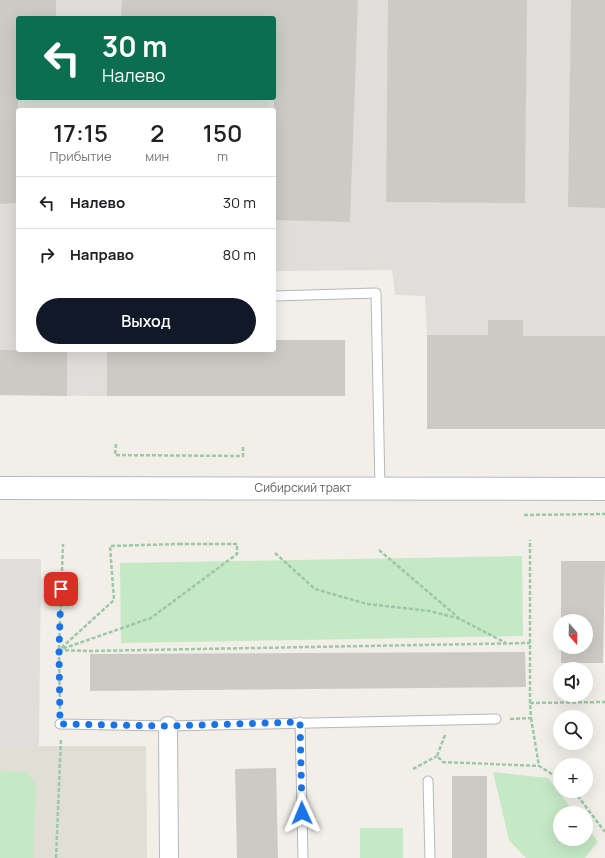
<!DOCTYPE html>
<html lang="ru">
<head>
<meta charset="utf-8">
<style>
  :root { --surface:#fff; --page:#f6f6f6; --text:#202124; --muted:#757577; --line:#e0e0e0; --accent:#111827 }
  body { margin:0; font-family:Manrope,sans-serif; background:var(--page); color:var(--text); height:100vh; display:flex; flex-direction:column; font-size:15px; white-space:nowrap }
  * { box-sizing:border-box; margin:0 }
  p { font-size:13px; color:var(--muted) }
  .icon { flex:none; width:22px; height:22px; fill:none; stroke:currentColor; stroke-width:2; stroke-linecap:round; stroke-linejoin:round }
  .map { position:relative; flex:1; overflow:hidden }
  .panel { position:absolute; left:16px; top:108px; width:260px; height:244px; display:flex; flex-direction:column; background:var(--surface); border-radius:4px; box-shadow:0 4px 16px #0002 }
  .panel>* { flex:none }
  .banner { position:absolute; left:16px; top:16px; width:260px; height:84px; border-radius:4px; box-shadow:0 4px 16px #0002; background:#0b6e4f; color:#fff; overflow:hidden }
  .needle { width:26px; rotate:160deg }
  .tools { position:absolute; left:553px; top:614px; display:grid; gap:8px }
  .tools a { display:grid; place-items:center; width:40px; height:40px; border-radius:50%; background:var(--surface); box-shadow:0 4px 16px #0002; font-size:20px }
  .pin { position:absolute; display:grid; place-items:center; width:34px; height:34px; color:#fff; margin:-17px; border-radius:8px; box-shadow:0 2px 6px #0006 }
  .me { position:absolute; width:44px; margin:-22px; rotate:359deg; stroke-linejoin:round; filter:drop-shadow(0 0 3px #0008) }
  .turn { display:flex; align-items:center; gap:14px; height:84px; padding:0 20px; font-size:18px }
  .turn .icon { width:52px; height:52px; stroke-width:2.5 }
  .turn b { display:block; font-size:28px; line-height:34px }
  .eta { display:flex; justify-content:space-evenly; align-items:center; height:68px; text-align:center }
  .eta b { font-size:24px; font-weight:600; line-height:28px }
  .button { display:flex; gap:8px; margin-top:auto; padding:8px 20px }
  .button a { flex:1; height:46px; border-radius:24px; background:var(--accent); color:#fff; font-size:16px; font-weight:600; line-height:46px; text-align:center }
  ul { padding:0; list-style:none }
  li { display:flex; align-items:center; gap:12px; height:52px; padding:0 20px; border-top:1px solid var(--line) }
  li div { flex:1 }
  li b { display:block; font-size:15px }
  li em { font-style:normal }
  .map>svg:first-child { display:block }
  .industrial { fill:#e0deda; fill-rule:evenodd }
  .education { fill:#e1ded6 }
  .green { fill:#c5e8c5 }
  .building { fill:#cccac5 }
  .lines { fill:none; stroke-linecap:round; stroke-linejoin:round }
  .lane-casing { stroke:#b5b8bc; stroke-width:11 }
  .street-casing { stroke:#b5b8bc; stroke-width:20 }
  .secondary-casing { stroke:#b6babf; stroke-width:24 }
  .path { stroke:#9cc7a9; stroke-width:2.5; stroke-dasharray:4 2; stroke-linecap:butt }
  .lane { stroke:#fff; stroke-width:9 }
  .street { stroke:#fff; stroke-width:18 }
  .secondary { stroke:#fff; stroke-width:22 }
  .route { stroke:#1a73e8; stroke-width:7; stroke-dasharray:0 12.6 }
  .labels { text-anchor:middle; stroke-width:3; stroke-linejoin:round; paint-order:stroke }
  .street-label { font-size:12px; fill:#5f6368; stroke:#fff }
</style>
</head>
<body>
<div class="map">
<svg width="605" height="858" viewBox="0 0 605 858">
  <rect width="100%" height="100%" fill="#f1efe8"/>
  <g class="industrial">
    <path d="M0,0h605v429h-178v-94l-2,-39 -30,-1 -3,-25 -118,1v-161h-256v240h89v46l-107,-1zM18,18h256v80h-256z"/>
    <path d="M0,559h41l-2,188 -39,-1z"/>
  </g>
  <path class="education" d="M0,746h146l1,112h-147z"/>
  <g class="green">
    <path d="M522,556l1,80 -402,7 -1,-80z"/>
    <path d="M0,771l27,1 9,13 -3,73h-33z"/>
    <path d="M493,772l55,6 27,35h-15v26h26v-13l12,16 -13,16h-59l-17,-18z"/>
    <rect x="360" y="828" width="43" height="30"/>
  </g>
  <g class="building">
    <path d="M0,0h56v18h-38v185l-18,1z"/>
    <path d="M122,0h236l-8,222 -76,-2v-202h-153z"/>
    <path d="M388,0h139l-2,203 -139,-1z"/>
    <path d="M571,0h34v208l-37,-1z"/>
    <path d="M488,320h35v16h82v93h-178v-94h61z"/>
    <path d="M274,340h71v56h-238v-46h167z"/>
    <path d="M0,350l67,1v45l-67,-1z"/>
    <path d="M561,561h44l-2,102h-42v-16h25v-26h-25z"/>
    <path d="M525,652l1,35 -436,4v-37z"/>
    <path d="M276,768l2,90h-41l-2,-89z"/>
    <rect x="452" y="776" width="35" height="82"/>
  </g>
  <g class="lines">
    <g class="lane-casing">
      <g id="lane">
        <path d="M274,296l102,-3 4,195"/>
        <path d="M300,722l3,136"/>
        <path d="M60,724l108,2 328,-7"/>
        <path d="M428,781l2,77"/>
      </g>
    </g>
    <g class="street-casing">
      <path id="street" d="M168,726l1,132"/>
    </g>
    <g class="secondary-casing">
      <path id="secondary" d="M0,488l605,1"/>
    </g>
    <g class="path">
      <path d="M116,444l-1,11 128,1v-10"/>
      <path d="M524,515l81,-1"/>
      <path d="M179,544h58v10l-86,64 -92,32 55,-50 -4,-54z"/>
      <path d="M379,550l81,69 46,24"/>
      <path d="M275,553l40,36 52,15 63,7 30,8"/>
      <path d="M59,650l30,1 441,-8"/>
      <path d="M530,703l75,-1"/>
      <path d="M60,709l-1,-59 4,-106"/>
      <path d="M531,718l8,48 21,13"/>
      <path d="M510,719l21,-1 -1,-15v-163"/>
      <path d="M445,735l-8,21 6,6 96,4"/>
      <path d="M413,769l24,-13"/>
      <path d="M574,791l31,41"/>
      <path d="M56,858l5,-120"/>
    </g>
    <use href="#lane" class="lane"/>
    <use href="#street" class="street"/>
    <use href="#secondary" class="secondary"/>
  </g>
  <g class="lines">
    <path class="route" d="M61,589l-2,61 1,74 108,2 132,-4 2,91"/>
  </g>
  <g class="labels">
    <g class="street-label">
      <text x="303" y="492">Сибирский тракт</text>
    </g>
  </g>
</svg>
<div class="tools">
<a><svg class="needle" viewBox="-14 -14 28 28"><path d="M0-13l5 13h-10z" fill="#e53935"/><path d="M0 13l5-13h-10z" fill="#757577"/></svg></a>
<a><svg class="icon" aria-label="sound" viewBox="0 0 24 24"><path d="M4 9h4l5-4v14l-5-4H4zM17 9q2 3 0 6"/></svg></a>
<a><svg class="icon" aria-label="search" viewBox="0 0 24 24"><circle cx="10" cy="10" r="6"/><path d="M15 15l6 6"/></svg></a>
<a>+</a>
<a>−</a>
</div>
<div class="pin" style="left:61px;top:589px;background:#d93025"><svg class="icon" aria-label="arrive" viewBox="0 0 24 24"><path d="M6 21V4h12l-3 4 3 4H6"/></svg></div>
<svg class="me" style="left:302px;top:813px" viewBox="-20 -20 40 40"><path d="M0-17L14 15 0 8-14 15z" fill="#1a73e8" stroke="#fff" stroke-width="4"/></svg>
<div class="banner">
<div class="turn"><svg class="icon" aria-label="left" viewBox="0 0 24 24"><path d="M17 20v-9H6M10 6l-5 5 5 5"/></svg><div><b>30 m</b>Налево</div></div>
</div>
<section class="panel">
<div class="eta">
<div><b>17:15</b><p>Прибытие</p></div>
<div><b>2</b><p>мин</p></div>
<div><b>150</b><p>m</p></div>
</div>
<ul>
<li><svg class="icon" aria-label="left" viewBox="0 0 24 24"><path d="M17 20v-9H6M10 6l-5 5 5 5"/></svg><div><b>Налево</b></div><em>30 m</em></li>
<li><svg class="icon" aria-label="right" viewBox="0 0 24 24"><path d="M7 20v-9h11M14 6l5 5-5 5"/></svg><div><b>Направо</b></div><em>80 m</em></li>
</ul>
<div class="button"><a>Выход</a></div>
</section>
</div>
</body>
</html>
